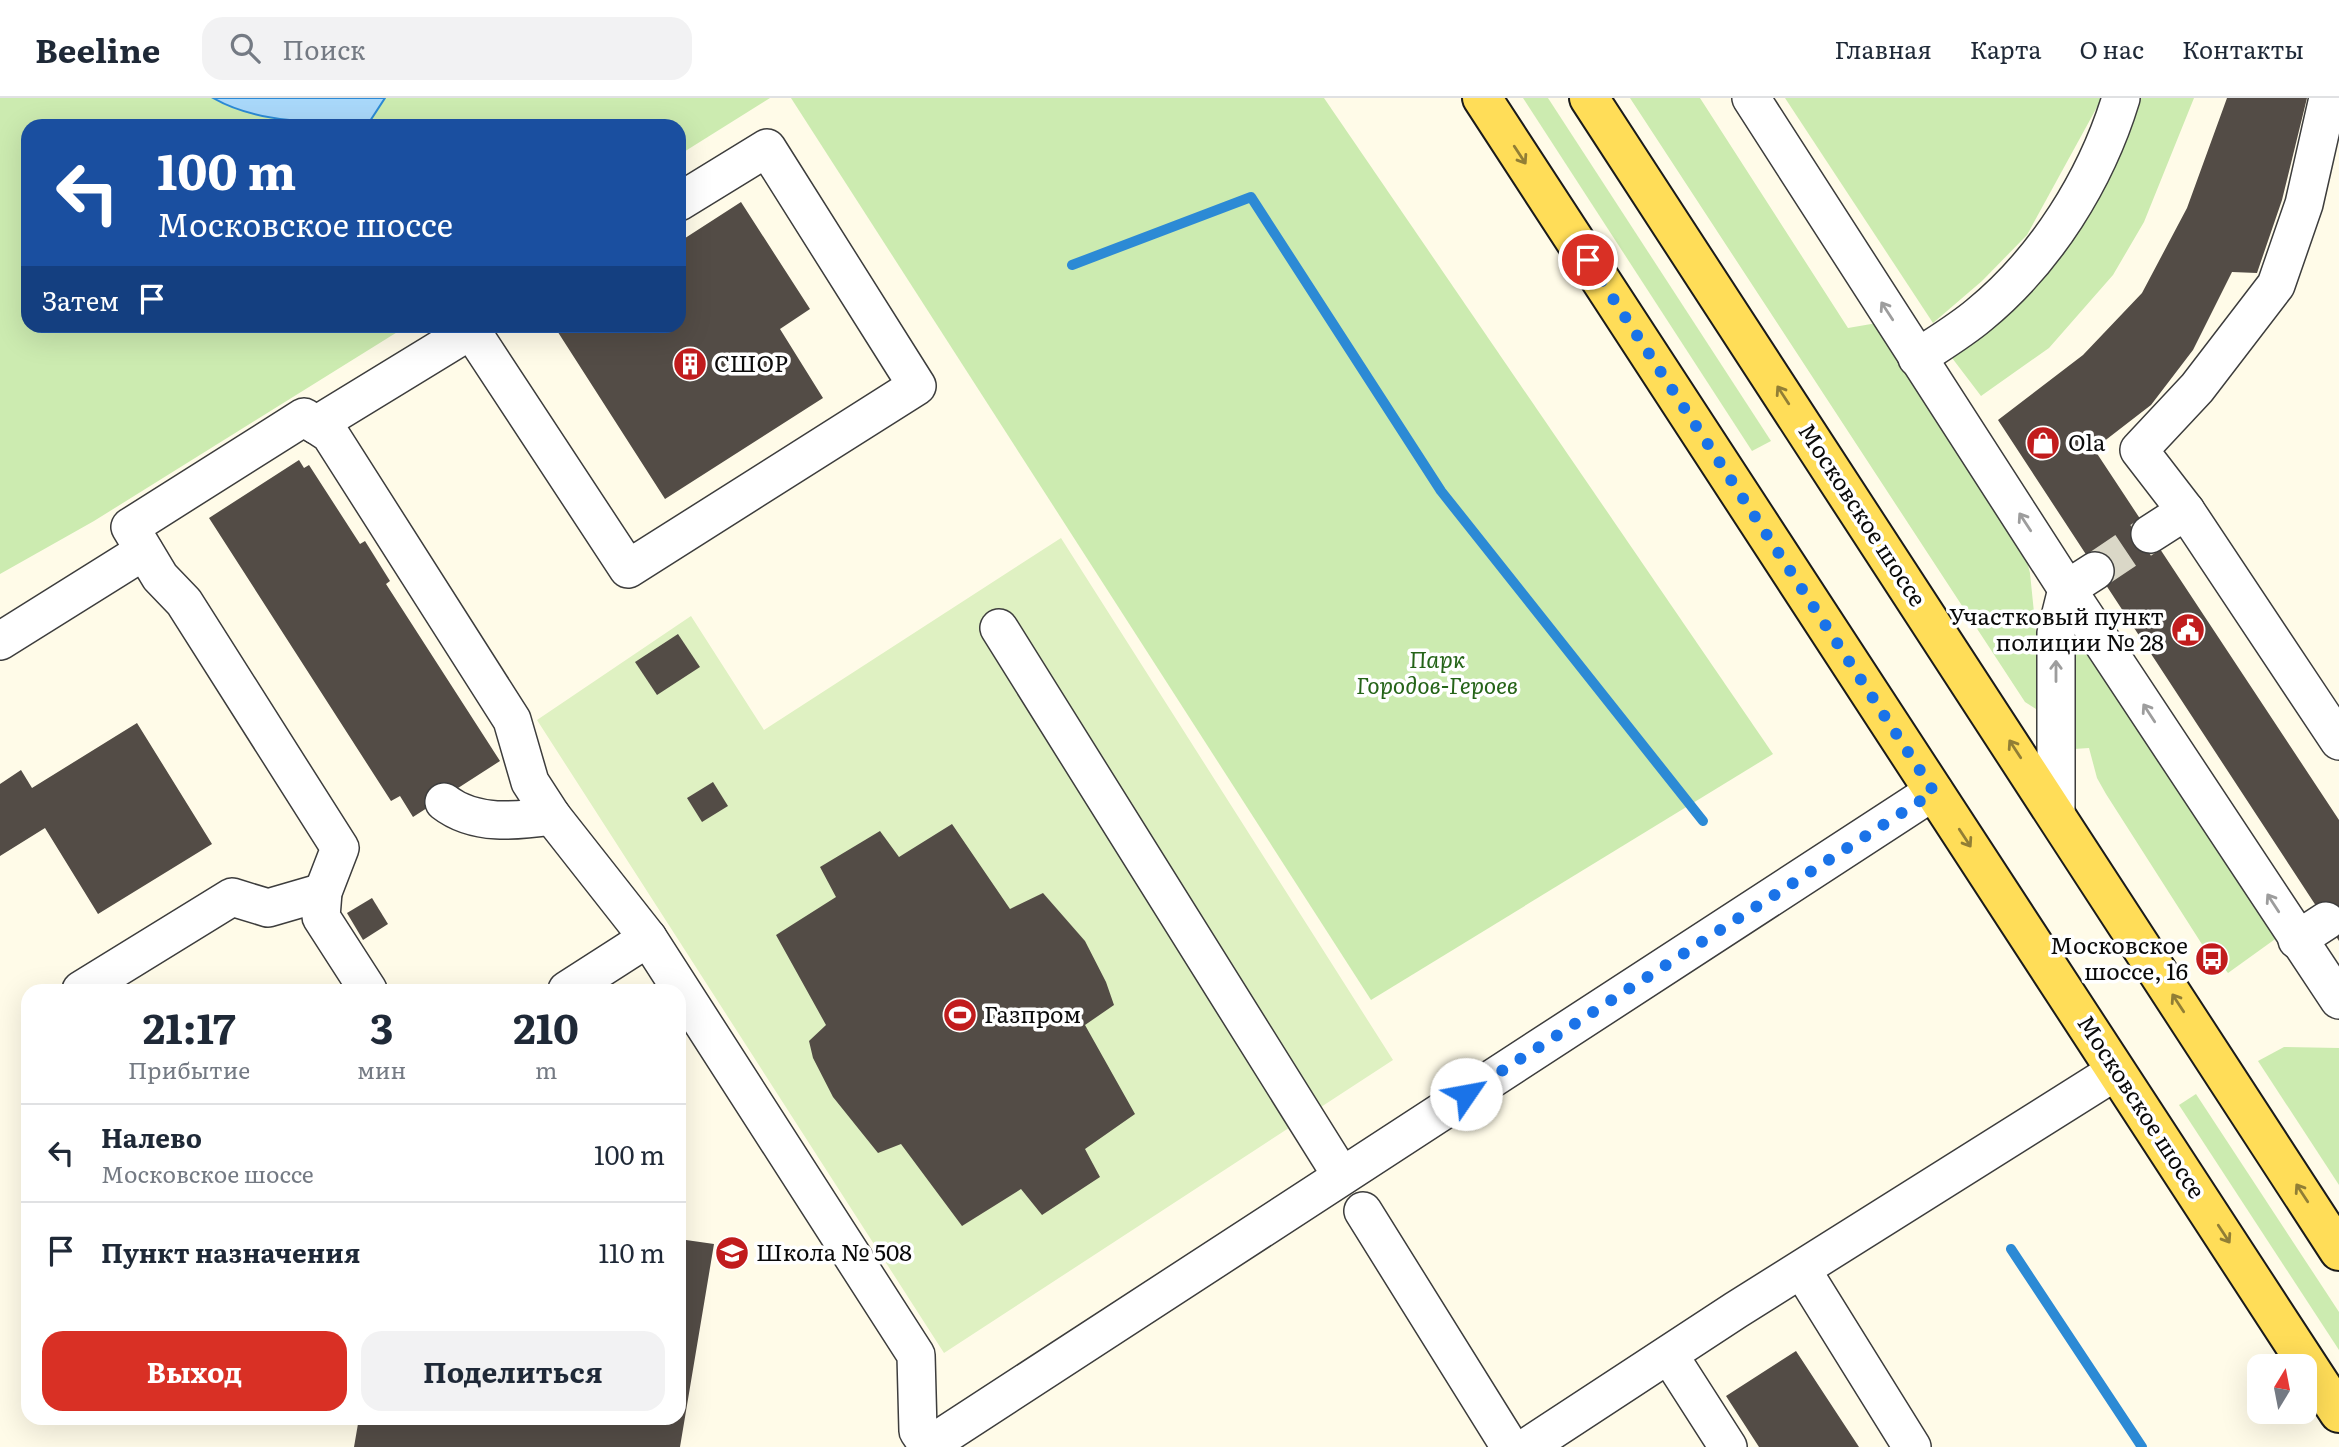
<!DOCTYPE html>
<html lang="ru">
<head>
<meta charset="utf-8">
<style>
  :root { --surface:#fff; --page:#f2f2f3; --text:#1f2937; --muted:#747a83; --line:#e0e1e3; --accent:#d93025 }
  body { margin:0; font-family:Literata,serif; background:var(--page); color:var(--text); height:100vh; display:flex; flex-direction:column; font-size:26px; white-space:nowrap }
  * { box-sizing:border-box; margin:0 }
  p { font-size:23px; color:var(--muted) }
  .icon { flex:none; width:38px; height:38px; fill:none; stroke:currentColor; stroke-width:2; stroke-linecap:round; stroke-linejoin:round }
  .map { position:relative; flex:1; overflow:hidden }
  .sheet { position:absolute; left:21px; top:886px; width:665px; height:441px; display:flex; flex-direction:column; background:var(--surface); border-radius:21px; box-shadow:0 7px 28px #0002 }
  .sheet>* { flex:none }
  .hud { position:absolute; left:21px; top:21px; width:665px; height:214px; border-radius:21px; box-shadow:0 7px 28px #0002; background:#1a4fa0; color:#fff; overflow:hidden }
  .needle { width:46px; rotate:10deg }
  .tools { position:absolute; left:2247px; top:1256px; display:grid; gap:14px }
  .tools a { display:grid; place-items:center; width:70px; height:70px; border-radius:14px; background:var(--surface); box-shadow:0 7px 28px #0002; font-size:35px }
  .pin { position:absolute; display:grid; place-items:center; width:60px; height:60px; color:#fff; margin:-30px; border:4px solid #fff; border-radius:50%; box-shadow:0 2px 7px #0007 }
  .me { position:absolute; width:77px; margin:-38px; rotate:57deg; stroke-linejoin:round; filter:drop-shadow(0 0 5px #0008) }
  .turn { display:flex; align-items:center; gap:24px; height:147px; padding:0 21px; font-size:32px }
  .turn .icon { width:91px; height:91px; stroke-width:2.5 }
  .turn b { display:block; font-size:49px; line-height:60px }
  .then { display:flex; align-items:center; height:66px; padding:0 21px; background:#0003; gap:14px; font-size:26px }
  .eta { display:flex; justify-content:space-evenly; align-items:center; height:119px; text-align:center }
  .eta b { font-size:42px; font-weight:700; line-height:49px }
  .button { display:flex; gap:14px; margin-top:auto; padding:14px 21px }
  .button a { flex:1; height:80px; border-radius:21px; background:var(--accent); color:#fff; font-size:28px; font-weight:700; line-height:80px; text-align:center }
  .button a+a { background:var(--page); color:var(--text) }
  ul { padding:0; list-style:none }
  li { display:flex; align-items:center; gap:21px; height:98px; padding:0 21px; border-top:2px solid var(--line) }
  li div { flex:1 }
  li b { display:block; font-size:26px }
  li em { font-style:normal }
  header { display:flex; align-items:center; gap:42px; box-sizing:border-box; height:98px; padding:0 35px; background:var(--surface); border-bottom:2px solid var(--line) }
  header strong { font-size:33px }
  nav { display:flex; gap:38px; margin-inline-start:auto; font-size:24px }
  .search { width:490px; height:63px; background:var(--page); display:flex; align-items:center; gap:18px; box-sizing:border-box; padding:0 24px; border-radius:21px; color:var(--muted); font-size:26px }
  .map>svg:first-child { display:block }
  .green { fill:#ccebb0 }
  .pitch { fill:#dff1c2 }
  .water { fill:#a9d8fa; stroke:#2c8ad5; stroke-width:2 }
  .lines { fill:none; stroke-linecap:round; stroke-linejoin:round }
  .stream { stroke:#2c8ad5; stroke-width:10 }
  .building { fill:#534c46 }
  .minor-tunnel { stroke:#dad7c7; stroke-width:37; stroke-dasharray:37 18; stroke-linecap:butt }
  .minor-casing { stroke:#3d3d3d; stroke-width:40 }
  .major-casing { stroke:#1b1b1b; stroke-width:42 }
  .minor { stroke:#fff; stroke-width:37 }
  .major { stroke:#ffdd58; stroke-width:38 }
  .oneway { stroke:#917e35 }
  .oneway2 { stroke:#9d9d9d }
  .route { stroke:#1a73e8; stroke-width:12; stroke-dasharray:0 21.6 }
  .labels { text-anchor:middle; stroke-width:7; stroke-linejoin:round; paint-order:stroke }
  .poi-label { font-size:23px; fill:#0a0a0a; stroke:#fff; text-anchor:start }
  .street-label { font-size:23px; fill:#0a0a0a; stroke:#fff }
  .park-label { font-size:23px; font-style:italic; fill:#256418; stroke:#fff }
</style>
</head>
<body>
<header>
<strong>Beeline</strong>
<div class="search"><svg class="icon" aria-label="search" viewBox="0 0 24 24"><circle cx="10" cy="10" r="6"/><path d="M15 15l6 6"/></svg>Поиск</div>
<nav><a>Главная</a><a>Карта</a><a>О нас</a><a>Контакты</a></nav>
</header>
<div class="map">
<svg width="2339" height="1349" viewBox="0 0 2339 1349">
  <rect width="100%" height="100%" fill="#fffbe8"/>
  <g class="green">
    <path d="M0,0h770l-91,57v-29h-651v200h379l-313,195 -94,53z"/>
    <path d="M791,0h533l449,656 -402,246z"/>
    <path d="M1523,0h25l223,343 -19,10z"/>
    <path d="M1630,0h70l148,230 29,-5 146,222 7,28 12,119 -1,12 -5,5 -11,-7z"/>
    <path d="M1785,0h317l-75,137 -45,46 -49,42z"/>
    <path d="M2139,0h55l-50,124 -31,53 -64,73 -68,48 -35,-46 139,-136 33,-55z"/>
    <path d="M2073,534l205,305 -50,36 -20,-26 -3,2 -99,-155 -9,-16 -8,-30 -15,1z"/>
    <path d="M2284,949l55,1v137l-81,-124z"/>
    <path d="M2196,996l143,218v38l-160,-245z"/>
  </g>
  <path class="pitch" d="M1061,440l332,522 -449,293 -407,-633 154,-104 73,114z"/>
  <path class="water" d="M213,0h172l-15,23c-51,2 -112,3 -157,-23z"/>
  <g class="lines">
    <g class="stream">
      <path d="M1072,167l179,-68 190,294 262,330"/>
      <path d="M2011,1151l131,198"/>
    </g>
  </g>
  <g class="building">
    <path d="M2227,0h80l-25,102 -25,73 -25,-1 -39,78 -42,55 -57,44 245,371v121l-341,-521 85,-65 59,-62 45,-85z"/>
    <path d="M741,104l69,107 -30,20 43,69 -158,101 -111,-173h125v-84z"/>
    <path d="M299,362l5,8 5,-3 51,79 5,-3 25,40 -4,3 114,177 -87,56 -13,-21 -9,5 -182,-283z"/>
    <path d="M678,536l22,33 -43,28 -22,-33z"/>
    <path d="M137,625l75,121 -114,70 -53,-86 -45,28v-72l21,-14 11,18z"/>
    <path d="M713,684l15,24 -26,16 -15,-24z"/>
    <path d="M952,726l58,85 33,-16 42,48 21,41 8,23 -29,20 50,89 -50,35 15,28 -58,38 -21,-26 -59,37 -61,-82 -23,9 -45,-56 -20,-39 -4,-17 17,-16 -50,-90 60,-38 -16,-30 60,-36 19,26z"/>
    <path d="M372,800l16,26 -25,16 -16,-27z"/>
    <path d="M679,1141l35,5 -34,203h-326l5,-29h320z"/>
    <path d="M1796,1253l38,58 25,38h-100l-33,-51z"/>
  </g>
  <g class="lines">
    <path class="minor-tunnel" d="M2095,473l55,-37"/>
    <g class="minor-casing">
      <g id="minor">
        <path d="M1751,0l316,491 272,411"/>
        <path d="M2328,0l-24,106 -28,81 -79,103 -58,62 47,61 153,230"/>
        <path d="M471,232l157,239 289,-183 -150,-238 -88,54"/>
        <path d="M1917,260c21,-14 43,-27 62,-43 67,-55 117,-135 142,-217"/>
        <path d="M316,327l162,-99"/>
        <path d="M2150,436l36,-23"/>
        <path d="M999,530l342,547"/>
        <path d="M0,543l144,-90"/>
        <path d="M444,704c31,24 73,19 108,14"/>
        <path d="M2056,714v-179l11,-44 28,-18"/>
        <path d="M2297,842l29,-19"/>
        <path d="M81,892l151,-93 36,11 55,-16"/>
        <path d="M368,892l-47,-73 2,-25 17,-44 -156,-246 -24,-25 -30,-50 174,-110 26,17 182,286 18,62 22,34 96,122 268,417 2,76 11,16"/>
        <path d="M567,892l81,-52"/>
        <path d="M1363,1113l147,236"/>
        <path d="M1802,1172l110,177"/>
        <path d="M1669,1257l59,92"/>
        <path d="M928,1348l1006,-655"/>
        <path d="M1527,1349l209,-137 380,-239"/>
      </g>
    </g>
    <g class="major-casing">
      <g id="major">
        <path d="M1482,0l857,1315"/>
        <path d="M1589,0l750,1153"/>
      </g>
    </g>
    <use href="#minor" class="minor"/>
    <use href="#major" class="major"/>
  </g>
  <defs><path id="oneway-shaft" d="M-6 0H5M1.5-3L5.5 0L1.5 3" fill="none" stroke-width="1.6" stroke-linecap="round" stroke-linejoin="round" transform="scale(1.75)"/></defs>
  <g class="oneway">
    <use href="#oneway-shaft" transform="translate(1520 57) rotate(57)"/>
    <use href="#oneway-shaft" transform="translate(1783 297) rotate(-123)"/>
    <use href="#oneway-shaft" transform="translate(2015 651) rotate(-123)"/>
    <use href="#oneway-shaft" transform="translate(1965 740) rotate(57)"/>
    <use href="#oneway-shaft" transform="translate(2178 905) rotate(-123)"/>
    <use href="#oneway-shaft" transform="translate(2302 1095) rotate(-123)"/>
    <use href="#oneway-shaft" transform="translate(2224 1136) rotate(57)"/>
  </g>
  <g class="oneway2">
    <use href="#oneway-shaft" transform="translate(1887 213) rotate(-123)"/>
    <use href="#oneway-shaft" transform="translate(2025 424) rotate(-123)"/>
    <use href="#oneway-shaft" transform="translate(2056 573) rotate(-90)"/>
    <use href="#oneway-shaft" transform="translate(2149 615) rotate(-123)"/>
    <use href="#oneway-shaft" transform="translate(2273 805) rotate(-123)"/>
  </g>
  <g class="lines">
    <path class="route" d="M1466,996l468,-302 -346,-532"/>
  </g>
  <defs>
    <g id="building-disc" transform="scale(1.75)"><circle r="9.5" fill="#c11c1d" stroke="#fff"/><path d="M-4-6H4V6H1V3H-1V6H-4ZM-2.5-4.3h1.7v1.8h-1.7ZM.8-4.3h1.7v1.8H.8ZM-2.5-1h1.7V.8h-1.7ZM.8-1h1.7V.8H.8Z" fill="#fff"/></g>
    <g id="shop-disc" transform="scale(1.75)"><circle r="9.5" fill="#c11c1d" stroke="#fff"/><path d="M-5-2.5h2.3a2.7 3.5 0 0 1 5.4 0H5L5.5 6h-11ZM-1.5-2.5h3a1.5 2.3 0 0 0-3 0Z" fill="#fff"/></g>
    <g id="civic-disc" transform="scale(1.75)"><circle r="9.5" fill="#c11c1d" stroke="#fff"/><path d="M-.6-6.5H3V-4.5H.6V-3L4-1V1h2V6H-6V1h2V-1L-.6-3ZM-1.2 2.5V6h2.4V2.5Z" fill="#fff"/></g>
    <g id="bus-disc" transform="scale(1.75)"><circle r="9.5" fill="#c11c1d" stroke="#fff"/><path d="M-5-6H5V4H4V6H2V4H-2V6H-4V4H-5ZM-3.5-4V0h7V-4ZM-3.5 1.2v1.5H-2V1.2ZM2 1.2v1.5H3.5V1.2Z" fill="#fff"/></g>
    <g id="stadium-disc" transform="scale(1.75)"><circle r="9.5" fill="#c11c1d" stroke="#fff"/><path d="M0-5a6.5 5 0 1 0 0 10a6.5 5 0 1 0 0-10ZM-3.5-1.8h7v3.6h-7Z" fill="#fff"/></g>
    <g id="school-disc" transform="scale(1.75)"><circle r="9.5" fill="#c11c1d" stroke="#fff"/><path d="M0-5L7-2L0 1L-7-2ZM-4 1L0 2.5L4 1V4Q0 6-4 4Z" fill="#fff"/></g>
  </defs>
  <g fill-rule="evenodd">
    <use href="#building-disc" x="690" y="266"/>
    <use href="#shop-disc" x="2043" y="345"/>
    <use href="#civic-disc" x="2188" y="532"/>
    <use href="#bus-disc" x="2212" y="861"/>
    <use href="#stadium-disc" x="960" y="917"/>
    <use href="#school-disc" x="732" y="1155"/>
  </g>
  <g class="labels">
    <g class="poi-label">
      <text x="714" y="274">СШОР</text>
      <text x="2068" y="353">Ola</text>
      <text x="2164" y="527" text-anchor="end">Участковый пункт<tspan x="2164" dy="26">полиции № 28</tspan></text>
      <text x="2188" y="856" text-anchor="end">Московское<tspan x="2188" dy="26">шоссе, 16</tspan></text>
      <text x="984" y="925">Газпром</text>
      <text x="756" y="1163">Школа № 508</text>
    </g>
    <g class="street-label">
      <text transform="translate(1862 417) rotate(57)" y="8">Московское шоссе</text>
      <text transform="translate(2141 1009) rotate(57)" y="8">Московское шоссе</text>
    </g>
    <g class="park-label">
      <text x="1437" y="570">Парк<tspan x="1437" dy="26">Городов-Героев</tspan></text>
    </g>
  </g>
</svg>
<div class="tools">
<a><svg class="needle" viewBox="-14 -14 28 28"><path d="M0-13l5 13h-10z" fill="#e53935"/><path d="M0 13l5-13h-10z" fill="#747a83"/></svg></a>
</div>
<div class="pin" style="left:1588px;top:162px;background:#d93025"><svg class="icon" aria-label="arrive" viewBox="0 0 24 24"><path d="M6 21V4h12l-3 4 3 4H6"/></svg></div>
<svg class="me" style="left:1466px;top:996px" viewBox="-20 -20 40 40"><circle r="19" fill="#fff"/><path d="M0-13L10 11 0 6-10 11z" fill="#1a73e8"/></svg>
<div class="hud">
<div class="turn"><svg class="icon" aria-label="left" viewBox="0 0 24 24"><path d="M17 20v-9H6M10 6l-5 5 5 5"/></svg><div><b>100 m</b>Московское шоссе</div></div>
<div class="then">Затем<svg class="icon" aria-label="arrive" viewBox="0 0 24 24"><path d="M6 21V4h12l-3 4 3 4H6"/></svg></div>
</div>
<section class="sheet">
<div class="eta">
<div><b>21:17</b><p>Прибытие</p></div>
<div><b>3</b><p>мин</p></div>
<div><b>210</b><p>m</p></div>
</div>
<ul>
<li><svg class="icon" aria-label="left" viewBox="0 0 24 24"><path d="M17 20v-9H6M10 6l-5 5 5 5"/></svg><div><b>Налево</b><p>Московское шоссе</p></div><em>100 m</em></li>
<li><svg class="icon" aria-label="arrive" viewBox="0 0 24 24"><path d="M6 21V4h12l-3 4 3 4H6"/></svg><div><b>Пункт назначения</b></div><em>110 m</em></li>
</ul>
<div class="button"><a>Выход</a><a>Поделиться</a></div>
</section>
</div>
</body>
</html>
